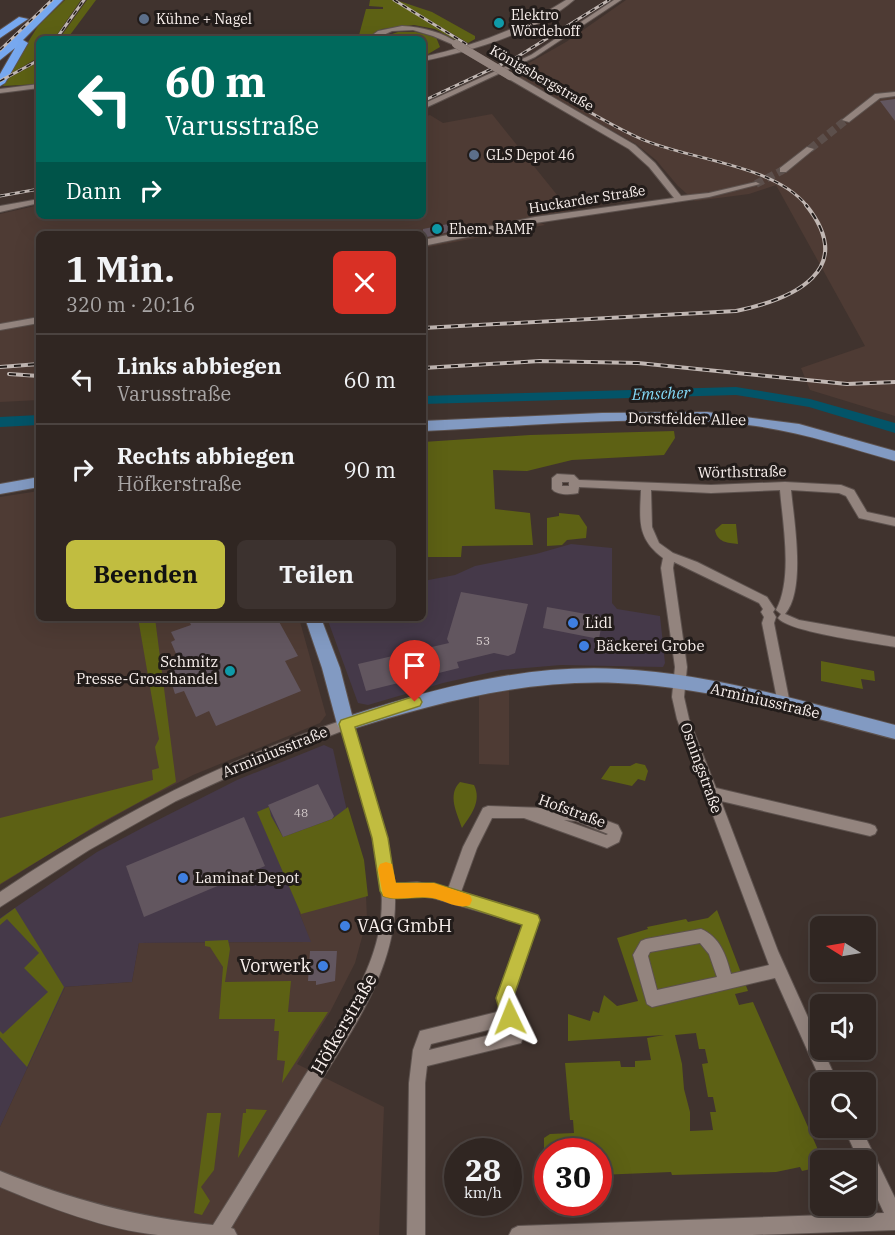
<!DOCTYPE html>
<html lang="de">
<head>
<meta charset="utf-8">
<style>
  :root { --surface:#302622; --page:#3c322f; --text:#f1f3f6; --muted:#a8a5a5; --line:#4b4340; --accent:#c1bd40 }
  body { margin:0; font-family:"IBM Plex Serif",serif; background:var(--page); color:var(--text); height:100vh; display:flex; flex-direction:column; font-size:22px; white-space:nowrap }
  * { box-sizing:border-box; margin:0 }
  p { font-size:20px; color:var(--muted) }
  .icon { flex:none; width:33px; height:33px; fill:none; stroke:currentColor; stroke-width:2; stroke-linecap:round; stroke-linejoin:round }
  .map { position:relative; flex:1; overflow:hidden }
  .side { position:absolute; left:36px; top:231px; width:390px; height:390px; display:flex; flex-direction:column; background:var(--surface); border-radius:9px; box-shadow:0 6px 24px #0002,0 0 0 2px var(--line) }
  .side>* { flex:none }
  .banner { position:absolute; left:36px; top:36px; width:390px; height:183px; border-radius:9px; box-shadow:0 6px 24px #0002,0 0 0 2px var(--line); background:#00695c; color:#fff; overflow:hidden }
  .needle { width:39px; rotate:281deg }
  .tools { position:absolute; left:810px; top:916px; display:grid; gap:12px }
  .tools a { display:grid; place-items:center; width:66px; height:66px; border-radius:9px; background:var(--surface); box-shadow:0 6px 24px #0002,0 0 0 2px var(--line); font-size:30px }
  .speed { position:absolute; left:444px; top:1138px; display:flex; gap:12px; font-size:30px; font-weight:700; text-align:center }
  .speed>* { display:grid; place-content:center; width:78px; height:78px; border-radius:50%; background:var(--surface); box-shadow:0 6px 24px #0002,0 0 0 2px var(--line); line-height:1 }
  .speed small { font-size:15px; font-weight:400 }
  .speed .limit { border:9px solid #d22; background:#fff; color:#111 }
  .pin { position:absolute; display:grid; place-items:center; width:51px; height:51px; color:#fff; margin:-62px -26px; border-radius:50% 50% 50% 0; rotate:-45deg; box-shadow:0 0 6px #0007 }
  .pin .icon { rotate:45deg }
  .me { position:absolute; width:66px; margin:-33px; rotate:358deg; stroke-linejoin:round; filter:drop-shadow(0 0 4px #0008) }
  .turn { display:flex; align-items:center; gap:21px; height:126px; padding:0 30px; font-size:27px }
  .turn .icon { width:78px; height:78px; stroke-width:2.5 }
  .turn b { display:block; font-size:42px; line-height:51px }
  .then { display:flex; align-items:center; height:57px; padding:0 30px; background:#0003; gap:12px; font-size:22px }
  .round { display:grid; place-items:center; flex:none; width:63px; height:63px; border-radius:9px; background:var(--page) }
  .overview { display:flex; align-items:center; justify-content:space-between; height:102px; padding:0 30px }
  h1 { font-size:36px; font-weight:700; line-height:45px }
  .action { display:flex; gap:12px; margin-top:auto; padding:12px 30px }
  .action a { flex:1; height:69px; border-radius:9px; background:var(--accent); color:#111; font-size:24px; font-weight:700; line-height:69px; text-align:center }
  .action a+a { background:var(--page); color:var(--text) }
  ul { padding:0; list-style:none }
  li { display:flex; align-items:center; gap:18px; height:90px; padding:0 30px; border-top:2px solid var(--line) }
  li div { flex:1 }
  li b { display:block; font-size:22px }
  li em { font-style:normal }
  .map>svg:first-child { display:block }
  .commercial { fill:#453949 }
  .built { fill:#4e3b34 }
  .green { fill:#5d6114; fill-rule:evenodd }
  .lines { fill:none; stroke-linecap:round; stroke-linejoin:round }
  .river { fill:#035468; fill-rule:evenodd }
  .building { fill:#62565f }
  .minor-tunnel { stroke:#5c4f4b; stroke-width:8; stroke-dasharray:8 4; stroke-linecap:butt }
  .minor-casing { stroke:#5d524e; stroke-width:2 }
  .major-casing { stroke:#5d524e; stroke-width:2 }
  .highway-casing { stroke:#5d524e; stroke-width:2 }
  .minor { fill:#93847e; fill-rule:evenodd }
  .major { fill:#829ac2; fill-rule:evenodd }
  .highway { fill:#77a8ef; fill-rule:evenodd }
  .rail-far1-casing { stroke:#c1b7b3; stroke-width:3 }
  .rail-casing { stroke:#c1b7b3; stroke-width:4 }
  .rail-far1 { stroke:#221c1a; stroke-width:1.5; stroke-dasharray:5; stroke-linecap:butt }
  .rail { stroke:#221c1a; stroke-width:2; stroke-dasharray:7; stroke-linecap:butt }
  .minor-bridge-casing { stroke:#5d524e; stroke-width:8; stroke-linecap:butt }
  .minor-bridge { stroke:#93847e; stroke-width:8 }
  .route { fill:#c1bd40; stroke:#7d7b2a; stroke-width:1.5 }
  .slow { fill:#f59e0b }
  .service-dot { fill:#5c6f8a; stroke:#221c1a; stroke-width:2 }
  .culture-dot { fill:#0f9aa8; stroke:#221c1a; stroke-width:2 }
  .shop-dot { fill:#3f7fe0; stroke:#221c1a; stroke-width:2 }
  .labels { text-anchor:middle; stroke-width:6; stroke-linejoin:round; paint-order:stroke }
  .number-label { font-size:12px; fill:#d3caca }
  .far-poi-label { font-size:14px; fill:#f9f0ed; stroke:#221c1a; text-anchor:start }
  .far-street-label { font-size:14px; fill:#f9f0ed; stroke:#221c1a }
  .street-label { font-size:15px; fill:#f9f0ed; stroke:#221c1a }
  .poi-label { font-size:15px; fill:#f9f0ed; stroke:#221c1a; text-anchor:start }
  .water-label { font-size:16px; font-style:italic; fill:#84daf8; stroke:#221c1a }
  .near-poi-label { font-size:18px; fill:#f9f0ed; stroke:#221c1a; text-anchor:start }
  .near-street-label { font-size:18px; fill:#f9f0ed; stroke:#221c1a }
</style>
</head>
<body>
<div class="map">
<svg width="895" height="1235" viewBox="0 0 895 1235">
  <rect width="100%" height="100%" fill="#40332e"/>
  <g class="commercial">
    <path d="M571,544l41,4v55l5,6 43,7 5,47 -2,4 -102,-2 -60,5 -58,13 -75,22 -10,-2 -31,-85h96v-37l32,-6 20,-9 61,-12z"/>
    <path d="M324,745l9,4 33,146 -67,17 13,30 -173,1 -7,39 -67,5 -65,140v-209l97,-66 47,-25 93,-47z"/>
  </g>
  <g class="built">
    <path d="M626,0h269v416l-85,-26 -9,-22 64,-22 -89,-161 -27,9 -54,7 -17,-15 -22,-26 -20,-16 -123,-69 2,-4 51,-29z"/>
    <path d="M492,114l78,97 -40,6 15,8 -122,23v-14h-384v166l-39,2v-188l39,-9v11h384v-99l7,-2 13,8z"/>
    <path d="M39,491v127h260l27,97 -6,8 -127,52 -58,30 -66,37 -69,43v-388z"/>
    <path d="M509,691v74l-30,-1v-68z"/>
    <path d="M366,895l1,24 -12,44 -25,49 -33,52 87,43 -5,128h-379v-108l65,-140 67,-5 7,-39 172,-1 -12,-30z"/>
  </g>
  <g class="green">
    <path d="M65,0h16l-27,39h-15v18l-32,19 31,-50z"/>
    <path d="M87,0h9l-29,39h-8z"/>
    <path d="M370,0h22l73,45 -30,-16 -21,-4 -32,4 -18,10h-6l8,-30h17v-2l-14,-1z"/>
    <path d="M396,0l36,12 43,24v3l-7,4z"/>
    <path d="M398,32h18l20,5 4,10 -17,10v-18h-46z"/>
    <path d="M39,62v22l-36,2 2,-6z"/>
    <path d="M674,431l1,7 -11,17 -92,5 -45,11 -34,-1 2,39 35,4 3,32 -71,1 -1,11h-38v-115l107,-7z"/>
    <path d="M559,513l20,2 8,12 -1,11 -19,2 -5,5 -15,1v-28l12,-2z"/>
    <path d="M722,524h14l2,20c-11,-1 -21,-2 -23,-14z"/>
    <path d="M138,618h17l21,164 -79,43 -97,59v-66l153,-38 -1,-10 7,-2 -4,-21 4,-8z"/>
    <path d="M821,661l53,10 1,10 -14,-2 2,10 -42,-8z"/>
    <path d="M636,763l9,2 3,6 -3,10 -7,-2 -6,7 -31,-7 9,-13h20z"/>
    <path d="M460,782l14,3c8,16 -3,30 -12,43 -5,-15 -15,-33 -2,-46z"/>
    <path d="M269,807l2,9 12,21 49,-18 16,-12 16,53 4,36 -67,18 -44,-102z"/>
    <path d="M15,908l49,79 -37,80 -27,-30v-6l3,3 45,-42 -24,-24 15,-15 -32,-34 -7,6v-6z"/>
    <path d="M717,910l31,81 -13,3 4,11 14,-3 70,159h-3v6l-18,4 -2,-4 -24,5 -104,3 -1,-3 -72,3 -1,-23h-50l-1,28h-3v-42l6,-4 24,-1 -1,-13h-3l-5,-57 55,-2 1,6h14v-6l16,-1 -4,-22 17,-3 -96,6v-27l22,7 3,-10 6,2 5,-18 13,11 21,-5 -21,-63 31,-9 -1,-2 39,-8 2,3 20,-4zM696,1033l3,16h6l3,14 -6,1 6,33h5l3,15h-6l3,18 -23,1v-19l-6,-23 -2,-25 -7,-29z"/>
    <path d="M228,940l2,9 -5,33 66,-1 -3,31h40l-46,71 3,-22 -8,-1 2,-29h-5l1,-12h-56l4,-52 -13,-20 -5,-1v-5z"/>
    <path d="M246,1109l21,1 -29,48 5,-45h3z"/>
    <path d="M207,1113h14l-7,57 -13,17 9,14 -8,14 -8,-2z"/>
  </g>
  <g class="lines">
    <g class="river">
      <path d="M736,387l74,12 85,24v10l-86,-26 -73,-12 -313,9v-8z"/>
      <path d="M39,415v10l-39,2v-10z"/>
    </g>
  </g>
  <g class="building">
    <path d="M895,99v22l-15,-20z"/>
    <path d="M448,224l5,7 -30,7v-9z"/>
    <path d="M461,592l67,12 -13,49 -7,3 -14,-3 -37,9 2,6 -93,23 -8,-27 91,-21 -2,-4z"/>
    <path d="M547,607l56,10 -4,22 -56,-11z"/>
    <path d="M188,618h89l21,38 -13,5 16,30 -85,35 -7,-15 -13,6 -12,-26 -9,3 -7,-22 3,-1 -4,-11 10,-4 -6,-14 4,-2 -4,-8 20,-7z"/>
    <path d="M318,784l16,32 -2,3 -49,18 -15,-32z"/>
    <path d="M244,817l21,49 -121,51 -18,-51z"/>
    <path d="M310,951h27l-2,30 -19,4v-4h-8z"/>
  </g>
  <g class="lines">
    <g class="minor-tunnel">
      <path d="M810,149l36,-29"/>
      <path d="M756,184l27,-14"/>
    </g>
    <g class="minor-casing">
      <g id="minor">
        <path d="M566,0h8c-37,32 -103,51 -151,61v-4c51,-11 99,-29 143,-57z"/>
        <path d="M614,0h7l-86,57 -112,52v-5l108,-49z"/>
        <path d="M402,26c20,1 41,6 57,18l-5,1 -21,-9 -20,-6 -21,1 -17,8h-8l11,-8z"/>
        <path d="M507,74h6l122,71 20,18 26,33 28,-3 47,-11 4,2 -51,13 -174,26 -112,23v-6l112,-23 139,-19 -25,-31 -20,-18 -122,-71z"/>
        <path d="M39,84v4l-39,5v-4z"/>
        <path d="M895,92v4l-15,2 -31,24 -7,-2 33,-26z"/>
        <path d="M807,147l7,2 -28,23h-6v-4z"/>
        <path d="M39,199v4l-39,9v-6z"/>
        <path d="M39,317v6l-39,7v-6z"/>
        <path d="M557,474l17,1 5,5 132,5 74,-3 56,3 13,5 13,22 28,6v8l-36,-8 -13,-22 -7,-3 -48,-3c3,31 15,100 -6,124l14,6 96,17v10c-21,-4 -107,-15 -117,-29l3,-4 -5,-4c17,-31 7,-85 4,-120l-69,3 -60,-3 1,37 7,16 14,10 24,9 70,35 8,12 -2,3 3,5 -2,6 16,81 -1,4 -5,1 -5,-1 -1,-4 -16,-81 2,-6 -3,-5 2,-3 -4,-6 -85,-41 -1,6 14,99 -3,30 5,22 27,69 154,36 5,2 2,4 -2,4 -5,2 -149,-35 57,150 42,93v6h3l15,33h-16l-47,-105 -123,29 -5,-3 -14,-49 8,-14 5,-2 55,-10c19,8 25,26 30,45l38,-9 -92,-246 -5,-22 3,-30 -14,-99 2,-10c-27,-20 -23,-39 -22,-68l-62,-3 -1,6c-8,2 -22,2 -26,-4v-11zM562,482h7v4h-7zM700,943l9,11 8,23 -60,13 -9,-34 2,-4z"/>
        <path d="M346,719l5,1 1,4 35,114 7,46 23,-2 31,7 15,-42 20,-39 5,-2 88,3 42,16 4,8 -3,9 -12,6 -83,-30h-32l-15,30 -16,44 71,21 5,2 2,5 -26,78 10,39 -2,6 -94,23 -2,17v152h-18l2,-152 4,-33 7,-19 81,-20 -4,-13 26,-74 -90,-26 -16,-2 -22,1c2,73 -46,137 -82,197 -27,44 -55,89 -82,134l3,1 3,6c-26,0 -53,0 -79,0 -51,-5 -111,-28 -158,-48v-16c69,28 139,47 213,54 31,-49 61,-99 91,-148 30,-47 71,-102 77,-159 6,-63 -22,-127 -39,-187l-92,36 -74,34 -87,49 -89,57v-15c108,-73 222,-131 346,-173zM564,820l12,1 32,13 -2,1zM504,1026l2,5 -77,19 2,-6z"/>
        <path d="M844,1128h17l34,70v32l-143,5h-243l3,-6 6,-3 366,-13 -18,-39v-13h-7z"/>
      </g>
    </g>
    <g class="major-casing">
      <g id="major">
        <path d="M707,412l92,12 96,27v10c-49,-14 -97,-30 -147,-36 -103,-11 -220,1 -325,6v-10l179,-8z"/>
        <path d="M39,477v10l-39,7v-10z"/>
        <path d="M305,618h16l19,50 12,47c87,-28 176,-51 267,-46 95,5 185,33 276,56v14c-91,-23 -182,-52 -277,-56 -93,-4 -184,20 -272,48l-6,-2 -3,-5 -15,-56z"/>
      </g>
    </g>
    <g class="highway-casing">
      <g id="highway">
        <path d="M52,0h11l-40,40 5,3 -23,40 -5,3v-12l15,-26 -15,12v-9z"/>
        <path d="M19,17l9,2 -28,19v-8z"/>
      </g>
    </g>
    <use href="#minor" class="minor"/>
    <use href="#major" class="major"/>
    <use href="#highway" class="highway"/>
    <g class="rail-far1-casing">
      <g id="rail-far1">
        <path d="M394,0l72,44"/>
        <path d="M56,39l28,-39"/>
        <path d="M0,50l52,-50"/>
        <path d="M518,71c41,22 79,48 121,67 48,22 135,26 168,68"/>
        <path d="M0,81l39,-21"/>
        <path d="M423,101l94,-44 92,-57"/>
        <path d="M0,196l39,-7"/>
      </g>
    </g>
    <g class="rail-casing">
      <g id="rail">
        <path d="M423,328l313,-17c58,-12 122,-41 70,-106"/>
        <path d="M0,367l39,-3"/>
        <path d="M423,368l117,-7 98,2 209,21 48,-2"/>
        <path d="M9,374l30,2"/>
      </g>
    </g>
    <use href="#rail-far1" class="rail-far1"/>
    <use href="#rail" class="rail"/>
    <g class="minor-bridge-casing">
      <path id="minor-bridge" d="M456,44l54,32"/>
    </g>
    <use href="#minor-bridge" class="minor-bridge"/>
  </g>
  <path class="route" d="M415,696l5,2 2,4 -2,4 -65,21 33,111 7,45h39l104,32 2,5 -27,78 5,19 -2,6 -6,3 -7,-3 -7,-25 26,-73c-29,-9 -58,-20 -87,-27 -17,-3 -37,4 -52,-2l-3,-5 -8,-53 -33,-114 2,-4z"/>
  <path class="slow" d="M386,862l6,2 4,19h38l36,12 2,5 -2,5c-12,5 -26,-5 -38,-7 -16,-3 -35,4 -49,-2l-5,-27 2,-5z"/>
  <g class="service-dot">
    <circle cx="144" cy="19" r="6"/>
    <circle cx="474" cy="155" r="6"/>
  </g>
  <g class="culture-dot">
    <circle cx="499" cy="23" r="6"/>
    <circle cx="437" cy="229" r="6"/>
    <circle cx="230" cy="671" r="6"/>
  </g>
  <g class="shop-dot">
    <circle cx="573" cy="623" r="6"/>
    <circle cx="584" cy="646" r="6"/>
    <circle cx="183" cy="878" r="6"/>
    <circle cx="345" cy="926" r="6"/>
    <circle cx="323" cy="966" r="6"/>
  </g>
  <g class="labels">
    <g class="number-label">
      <text x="483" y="645">53</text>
      <text x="301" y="817">48</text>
    </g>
    <g class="far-poi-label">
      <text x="511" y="20">Elektro<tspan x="511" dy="16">Wördehoff</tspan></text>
      <text x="156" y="24">Kühne + Nagel</text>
      <text x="486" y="160">GLS Depot 46</text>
      <text x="449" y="234">Ehem. BAMF</text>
    </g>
    <g class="far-street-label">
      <text transform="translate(542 78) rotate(30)" y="5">Königsbergstraße</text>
      <text transform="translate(587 199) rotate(-9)" y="5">Huckarder Straße</text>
    </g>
    <g class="street-label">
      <text transform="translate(687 419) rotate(1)" y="5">Dorstfelder Allee</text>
      <text transform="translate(742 472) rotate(-1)" y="5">Wörthstraße</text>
      <text transform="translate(765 701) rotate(13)" y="5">Arminiusstraße</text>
      <text transform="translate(275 752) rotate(-22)" y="5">Arminiusstraße</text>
      <text transform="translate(701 768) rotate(70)" y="5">Osningstraße</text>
      <text transform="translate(572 811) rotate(20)" y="5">Hofstraße</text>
    </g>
    <g class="poi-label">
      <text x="585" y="628">Lidl</text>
      <text x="596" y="651">Bäckerei Grobe</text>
      <text x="218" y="667" text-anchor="end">Schmitz<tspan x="218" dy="17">Presse-Grosshandel</tspan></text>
      <text x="195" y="883">Laminat Depot</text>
    </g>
    <g class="water-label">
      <text transform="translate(661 393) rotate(-2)" y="6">Emscher</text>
    </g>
    <g class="near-poi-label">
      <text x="357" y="932">VAG GmbH</text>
      <text x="311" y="972" text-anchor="end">Vorwerk</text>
    </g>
    <g class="near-street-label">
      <text transform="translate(344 1024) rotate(-60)" y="6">Höfkerstraße</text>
    </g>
  </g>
</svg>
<div class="tools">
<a><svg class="needle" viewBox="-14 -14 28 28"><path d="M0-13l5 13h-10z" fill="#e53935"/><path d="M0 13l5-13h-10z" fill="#a8a5a5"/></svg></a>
<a><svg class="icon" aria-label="sound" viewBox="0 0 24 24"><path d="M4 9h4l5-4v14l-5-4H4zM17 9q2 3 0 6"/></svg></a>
<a><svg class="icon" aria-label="search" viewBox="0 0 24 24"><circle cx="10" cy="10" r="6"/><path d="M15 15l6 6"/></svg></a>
<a><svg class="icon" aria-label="layers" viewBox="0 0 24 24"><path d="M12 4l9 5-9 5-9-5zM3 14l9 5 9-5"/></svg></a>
</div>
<div class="speed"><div>28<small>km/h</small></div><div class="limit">30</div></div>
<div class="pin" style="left:415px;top:702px;background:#d93025"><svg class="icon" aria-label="arrive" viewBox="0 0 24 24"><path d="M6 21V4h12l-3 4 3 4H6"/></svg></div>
<svg class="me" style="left:510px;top:1017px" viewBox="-20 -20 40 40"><path d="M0-17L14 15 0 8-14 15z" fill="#c1bd40" stroke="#fff" stroke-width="4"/></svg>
<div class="banner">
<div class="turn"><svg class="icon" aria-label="left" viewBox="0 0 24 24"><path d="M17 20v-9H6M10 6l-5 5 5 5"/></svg><div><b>60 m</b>Varusstraße</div></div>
<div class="then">Dann<svg class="icon" aria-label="right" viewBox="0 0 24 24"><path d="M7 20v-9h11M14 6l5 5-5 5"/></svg></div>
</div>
<section class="side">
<div class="overview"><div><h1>1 Min.</h1><p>320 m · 20:16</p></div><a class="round" style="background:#d93025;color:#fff"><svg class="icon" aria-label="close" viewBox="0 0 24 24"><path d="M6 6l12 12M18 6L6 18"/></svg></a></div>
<ul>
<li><svg class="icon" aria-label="left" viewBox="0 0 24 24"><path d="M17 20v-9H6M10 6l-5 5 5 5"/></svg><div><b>Links abbiegen</b><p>Varusstraße</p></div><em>60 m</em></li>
<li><svg class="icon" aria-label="right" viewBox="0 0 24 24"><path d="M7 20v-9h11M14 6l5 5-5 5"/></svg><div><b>Rechts abbiegen</b><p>Höfkerstraße</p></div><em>90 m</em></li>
</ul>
<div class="action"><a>Beenden</a><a>Teilen</a></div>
</section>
</div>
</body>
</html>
